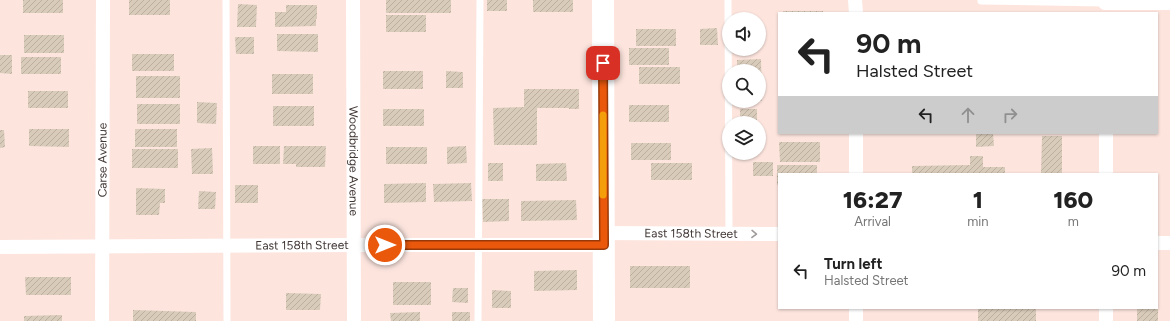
<!DOCTYPE html>
<html lang="en">
<head>
<meta charset="utf-8">
<style>
  :root { --surface:#fff; --page:#f6f6f6; --text:#222; --muted:#767676 }
  body { margin:0; font-family:Figtree,sans-serif; background:var(--page); color:var(--text); height:100vh; display:flex; flex-direction:column; font-size:15px; white-space:nowrap }
  * { box-sizing:border-box; margin:0 }
  p { font-size:13px; color:var(--muted) }
  .icon { flex:none; width:22px; height:22px; fill:none; stroke:currentColor; stroke-width:2; stroke-linecap:round; stroke-linejoin:round }
  .map { position:relative; flex:1; overflow:hidden }
  .side { position:absolute; left:778px; top:173px; width:380px; height:136px; display:flex; flex-direction:column; background:var(--surface); border-radius:0px; box-shadow:0 1px 3px #0004 }
  .side>* { flex:none }
  .top-card { position:absolute; left:778px; top:12px; width:380px; height:122px; border-radius:0px; box-shadow:0 1px 3px #0004; background:#fff; color:var(--text); overflow:hidden }
  .tools { position:absolute; left:722px; top:12px; display:grid; gap:8px }
  .tools a { display:grid; place-items:center; width:44px; height:44px; border-radius:50%; background:var(--surface); box-shadow:0 1px 3px #0004; font-size:20px }
  .pin { position:absolute; display:grid; place-items:center; width:34px; height:34px; color:#fff; margin:-17px; border-radius:8px; box-shadow:0 2px 6px #0006 }
  .me { position:absolute; width:44px; margin:-22px; rotate:90deg; stroke-linejoin:round; filter:drop-shadow(0 0 3px #0008) }
  .turn { display:flex; align-items:center; gap:14px; height:84px; padding:0 12px; font-size:18px }
  .turn .icon { width:52px; height:52px; stroke-width:2.5 }
  .turn b { display:block; font-size:28px; line-height:34px }
  .lanes { display:flex; align-items:center; height:38px; padding:0 12px; background:#0003; justify-content:center; gap:20px; direction:ltr }
  .lanes .off { opacity:.35 }
  .eta { display:flex; justify-content:space-evenly; align-items:center; height:68px; text-align:center }
  .eta b { font-size:24px; font-weight:800; line-height:28px }
  ul { padding:0; list-style:none }
  li { display:flex; align-items:center; gap:12px; height:60px; padding:0 12px }
  li div { flex:1 }
  li b { display:block; font-size:15px }
  li em { font-style:normal }
  .map>svg:first-child { display:block }
  .building { fill:url(#building-hatch) }
  .lines { fill:none; stroke-linecap:round; stroke-linejoin:round }
  .lane { stroke:#fff; stroke-width:7 }
  .street { stroke:#fff; stroke-width:14 }
  .primary { stroke:#fff; stroke-width:22 }
  .oneway { stroke:#a09b9a }
  .route-casing { stroke:#983908; stroke-width:10 }
  .route { stroke:#ea580c; stroke-width:7 }
  .slow { stroke:#f59e0b; stroke-width:7 }
  .labels { text-anchor:middle; stroke-width:4; stroke-linejoin:round; paint-order:stroke }
  .street-label { font-size:12px; fill:#413735; stroke:#fde5de }
</style>
</head>
<body>
<div class="map">
<svg width="1170" height="321" viewBox="0 0 1170 321">
  <defs>
    <pattern id="building-hatch" width="6" height="6" patternUnits="userSpaceOnUse"><rect width="6" height="6" fill="#d9cbba"/><path d="M-1 1l2-2M0 6l6-6M5 7l2-2" fill="none" stroke="#bbafa0"/></pattern>
  </defs>
  <rect width="100%" height="100%" fill="#fde5de"/>
  <g class="building">
    <rect x="23" y="0" width="40" height="13"/>
    <rect x="129" y="0" width="41" height="15"/>
    <rect x="386" y="0" width="65" height="13"/>
    <rect x="487" y="0" width="20" height="11"/>
    <rect x="533" y="0" width="40" height="12"/>
    <path d="M238,4l19,1 -1,22h-19z"/>
    <path d="M286,5h31v14h-1v7l-41,1v-15h11z"/>
    <rect x="783" y="11" width="40" height="2"/>
    <rect x="386" y="15" width="40" height="17"/>
    <path d="M717,28l1,17h-18v-16z"/>
    <rect x="636" y="29" width="40" height="17"/>
    <path d="M277,34h41v18l-41,-1z"/>
    <rect x="24" y="35" width="40" height="18"/>
    <path d="M235,37h19v17h-18z"/>
    <rect x="629" y="48" width="40" height="17"/>
    <rect x="132" y="54" width="42" height="17"/>
    <path d="M0,55h12v19l-12,-1z"/>
    <rect x="21" y="57" width="40" height="17"/>
    <path d="M761,59l1,42h-3v-30h-22v-11z"/>
    <rect x="639" y="67" width="41" height="17"/>
    <rect x="383" y="71" width="40" height="18"/>
    <path d="M446,71l17,1v16h-17z"/>
    <rect x="272" y="74" width="41" height="20"/>
    <rect x="136" y="76" width="44" height="22"/>
    <path d="M524,89h55v20h-10v-1h-32v37h-43l-1,-37 31,-1z"/>
    <rect x="28" y="91" width="40" height="17"/>
    <path d="M197,102l20,1 -1,21 -19,-1z"/>
    <rect x="137" y="104" width="43" height="20"/>
    <rect x="629" y="105" width="40" height="17"/>
    <rect x="273" y="106" width="41" height="20"/>
    <rect x="383" y="109" width="41" height="17"/>
    <path d="M740,109h17v13l-17,1z"/>
    <path d="M29,129h40v18l-40,-1z"/>
    <rect x="135" y="129" width="42" height="18"/>
    <path d="M0,130h4l1,17 -5,1z"/>
    <path d="M976,133h17l1,13 -18,1z"/>
    <path d="M1042,136h20v38h-21z"/>
    <path d="M779,142h41v20h-40z"/>
    <rect x="631" y="143" width="40" height="17"/>
    <rect x="253" y="146" width="27" height="18"/>
    <path d="M284,146h42l-1,21h-29v-3h-13z"/>
    <path d="M466,146l1,17 -20,1v-17z"/>
    <rect x="386" y="147" width="41" height="17"/>
    <path d="M212,148l1,26h-21l-1,-25z"/>
    <rect x="132" y="149" width="46" height="19"/>
    <path d="M970,156h13v11h22v7h-93v-8l58,-1z"/>
    <rect x="753" y="162" width="20" height="14"/>
    <rect x="488" y="163" width="15" height="18"/>
    <path d="M566,163l1,18h-31v-17z"/>
    <rect x="651" y="163" width="41" height="17"/>
    <path d="M777,165h40v9h-38v10l-2,1z"/>
    <path d="M426,183v19l-42,1v-19z"/>
    <path d="M471,183l1,18 -38,1 -1,-18z"/>
    <rect x="235" y="185" width="23" height="18"/>
    <path d="M136,188l29,1v14h-5l-1,12h-23z"/>
    <path d="M199,191l17,1 -1,17h-17z"/>
    <path d="M482,199h27v22l-26,1z"/>
    <path d="M576,200l1,20 -56,1v-20z"/>
    <rect x="630" y="266" width="60" height="22"/>
    <path d="M577,270v20l-43,1v-20z"/>
    <path d="M25,277h46v18h-45z"/>
    <rect x="393" y="282" width="38" height="23"/>
    <path d="M453,288h15v15l-16,-1z"/>
    <path d="M492,290l19,1v17h-19z"/>
    <path d="M286,293l35,1 -1,16h-34z"/>
    <rect x="978" y="308" width="58" height="13"/>
    <rect x="1137" y="308" width="21" height="13"/>
    <path d="M133,310l63,2v9h-63z"/>
    <path d="M420,312v9h-29l-1,-8z"/>
    <rect x="452" y="312" width="18" height="9"/>
    <path d="M62,315v6h-38v-5z"/>
  </g>
  <g class="lines">
    <g class="lane">
      <path d="M226,0l1,321"/>
      <path d="M728,0l1,234"/>
      <path d="M981,0v1l124,2"/>
      <path d="M478,321l2,-321"/>
    </g>
    <g class="street">
      <path id="s1" d="M353,0l1,321"/>
      <path d="M855,0l1,13"/>
      <path d="M1105,3h65"/>
      <path d="M856,133v41"/>
      <path d="M1106,133v41"/>
      <path id="s2" d="M603,233l176,1"/>
      <path d="M1157,243h13"/>
      <path id="s3" d="M0,247l354,-2h249"/>
      <path d="M1106,308v13"/>
      <path id="s4" d="M102,321l1,-321"/>
      <path d="M856,321v-13"/>
    </g>
    <path class="primary" d="M603,0l1,321"/>
  </g>
  <defs><path id="oneway-chevron" d="M-2-3.5L2.5 0L-2 3.5" fill="none" stroke-width="1.6" stroke-linecap="round" stroke-linejoin="round"/></defs>
  <use class="oneway" href="#oneway-chevron" transform="translate(754 234) rotate(1)"/>
  <g class="lines">
    <g class="route-casing">
      <path id="route" d="M385,245h219l-1,-182"/>
    </g>
    <use href="#route" class="route"/>
    <path class="slow" d="M603,115v80"/>
  </g>
  <g class="labels">
    <g class="street-label">
      <text dy="4" stroke="none"><textPath href="#s4" startOffset="161">Carse Avenue</textPath></text>
      <text dy="4" stroke="none"><textPath href="#s1" startOffset="161">Woodbridge Avenue</textPath></text>
      <text dy="4" stroke="none"><textPath href="#s2" startOffset="88">East 158th Street</textPath></text>
      <text dy="4" stroke="none"><textPath href="#s3" startOffset="302">East 158th Street</textPath></text>
    </g>
  </g>
</svg>
<div class="tools">
<a><svg class="icon" aria-label="sound" viewBox="0 0 24 24"><path d="M4 9h4l5-4v14l-5-4H4zM17 9q2 3 0 6"/></svg></a>
<a><svg class="icon" aria-label="search" viewBox="0 0 24 24"><circle cx="10" cy="10" r="6"/><path d="M15 15l6 6"/></svg></a>
<a><svg class="icon" aria-label="layers" viewBox="0 0 24 24"><path d="M12 4l9 5-9 5-9-5zM3 14l9 5 9-5"/></svg></a>
</div>
<div class="pin" style="left:603px;top:63px;background:#d93025"><svg class="icon" aria-label="arrive" viewBox="0 0 24 24"><path d="M6 21V4h12l-3 4 3 4H6"/></svg></div>
<svg class="me" style="left:385px;top:245px" viewBox="-20 -20 40 40"><circle r="17" fill="#ea580c" stroke="#fff" stroke-width="3"/><path d="M0-11L8 9 0 5-8 9z" fill="#fff"/></svg>
<div class="top-card">
<div class="turn"><svg class="icon" aria-label="left" viewBox="0 0 24 24"><path d="M17 20v-9H6M10 6l-5 5 5 5"/></svg><div><b>90 m</b>Halsted Street</div></div>
<div class="lanes"><svg class="icon" aria-label="left" viewBox="0 0 24 24"><path d="M17 20v-9H6M10 6l-5 5 5 5"/></svg><svg class="icon off" aria-label="ahead" viewBox="0 0 24 24"><path d="M12 20V5M6 11l6-6 6 6"/></svg><svg class="icon off" aria-label="right" viewBox="0 0 24 24"><path d="M7 20v-9h11M14 6l5 5-5 5"/></svg></div>
</div>
<section class="side">
<div class="eta">
<div><b>16:27</b><p>Arrival</p></div>
<div><b>1</b><p>min</p></div>
<div><b>160</b><p>m</p></div>
</div>
<ul>
<li><svg class="icon" aria-label="left" viewBox="0 0 24 24"><path d="M17 20v-9H6M10 6l-5 5 5 5"/></svg><div><b>Turn left</b><p>Halsted Street</p></div><em>90 m</em></li>
</ul>
</section>
</div>
</body>
</html>
